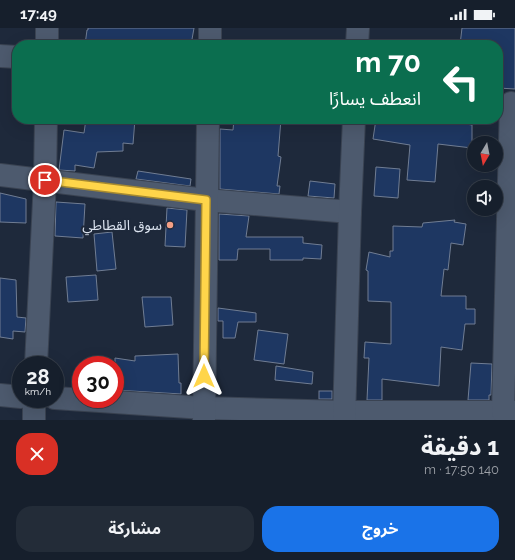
<!DOCTYPE html>
<html lang="ar">
<head>
<meta charset="utf-8">
<style>
  :root { --surface:#161f2c; --page:#232c38; --text:#f1f3f6; --muted:#9ea2a9; --line:#353d48; --accent:#1a73e8 }
  body { margin:0; font-family:Raleway,"Noto Sans Arabic",sans-serif; background:var(--page); color:var(--text); direction:rtl; height:100vh; display:flex; flex-direction:column; font-size:15px; white-space:nowrap }
  * { box-sizing:border-box; margin:0 }
  p { font-size:13px; color:var(--muted) }
  .icon { flex:none; width:22px; height:22px; fill:none; stroke:currentColor; stroke-width:2; stroke-linecap:round; stroke-linejoin:round }
  .map { position:relative; height:392px; overflow:hidden; direction:ltr }
  .side { display:flex; flex-direction:column; background:var(--surface); flex:1 }
  .side>* { flex:none }
  .top-card { position:absolute; left:12px; top:12px; width:491px; height:84px; border-radius:16px; box-shadow:0 4px 16px #0002,0 0 0 1px var(--line); direction:rtl; background:#0b6e4f; color:#fff; overflow:hidden }
  .needle { width:26px; rotate:190deg }
  .controls { position:absolute; left:467px; top:108px; display:grid; gap:8px }
  .controls a { display:grid; place-items:center; width:36px; height:36px; border-radius:50%; background:var(--surface); box-shadow:0 4px 16px #0002,0 0 0 1px var(--line); font-size:20px }
  .speed { position:absolute; left:12px; top:328px; display:flex; gap:8px; font-size:20px; font-weight:700; text-align:center }
  .speed>* { display:grid; place-content:center; width:52px; height:52px; border-radius:50%; background:var(--surface); box-shadow:0 4px 16px #0002,0 0 0 1px var(--line); line-height:1 }
  .speed small { font-size:10px; font-weight:400 }
  .speed .limit { border:6px solid #d22; background:#fff; color:#111 }
  .pin { position:absolute; display:grid; place-items:center; width:34px; height:34px; color:#fff; margin:-17px; border:2px solid #fff; border-radius:50%; box-shadow:0 1px 4px #0007 }
  .me { position:absolute; width:44px; margin:-22px; rotate:0deg; stroke-linejoin:round; filter:drop-shadow(0 0 3px #0008) }
  .turn { display:flex; align-items:center; gap:14px; height:84px; padding:0 16px; font-size:18px }
  .turn .icon { width:52px; height:52px; stroke-width:2.5 }
  .turn b { display:block; font-size:28px; line-height:34px }
  .round { display:grid; place-items:center; flex:none; width:42px; height:42px; border-radius:16px; background:var(--page) }
  .summary { display:flex; align-items:center; justify-content:space-between; height:68px; padding:0 16px }
  h1 { font-size:24px; font-weight:700; line-height:30px }
  .cta { display:flex; gap:8px; margin-top:auto; padding:8px 16px }
  .cta a { flex:1; height:46px; border-radius:16px; background:var(--accent); color:#fff; font-size:16px; font-weight:700; line-height:46px; text-align:center }
  .cta a+a { background:var(--page); color:var(--text) }
  .status { display:flex; justify-content:space-between; align-items:center; height:28px; padding:0 20px; background:var(--surface); direction:ltr }
  .status svg { height:11px; fill:currentColor }
  .map>svg:first-child { display:block }
  .building { fill:#1e3762; stroke:#707d93 }
  .lines { fill:none; stroke-linecap:round; stroke-linejoin:round }
  .minor-casing { stroke:#3a4352; stroke-width:24 }
  .minor { stroke:#4d5a6e; stroke-width:22 }
  .route-casing { stroke:#a68a30; stroke-width:10 }
  .route { stroke:#ffd54a; stroke-width:7 }
  .poi-dot { fill:#f39f85; stroke:#1e293b; stroke-width:1.5 }
  .labels { text-anchor:middle; stroke-width:4; stroke-linejoin:round; paint-order:stroke }
  .poi-label { font-size:14px; fill:#dae2ee; stroke:#1e293b; text-anchor:end }
</style>
</head>
<body>
<div class="status"><b>17:49</b><svg viewBox="0 0 49 12"><path d="M0 12V9h3v3zM5 12V6h3v6zM10 12V3h3v9zM15 12V0h3v12zM26 1h20v11H26zM47 4h2v5h-2z"/></svg></div>
<div class="map">
<svg width="515" height="392" viewBox="0 0 515 392">
  <rect width="100%" height="100%" fill="#1e293b"/>
  <g class="building">
    <path d="M88,0h106l-3,17h-106l2,-15h1z"/>
    <path d="M462,0h53v61l-17,-1v-43h-38z"/>
    <path d="M86,91h49l-2,25 -10,-1v8l-26,1 -3,16 -19,-3v6l-16,-1 5,-40 20,3z"/>
    <path d="M234,91h47l-3,37 3,1 -4,29h3l-1,8 -59,-5v-60l13,1z"/>
    <path d="M376,91h60l36,6v23l-34,-4 -3,38 -28,-2 3,-35 -37,-6z"/>
    <path d="M376,139l24,2 -2,29 -24,-2z"/>
    <path d="M138,143l53,8 -1,7 -54,-7z"/>
    <path d="M310,153l25,3 -1,14 -26,-2z"/>
    <path d="M0,165l26,6v24l-26,-1z"/>
    <path d="M56,174l29,2 -2,34 -28,-2z"/>
    <path d="M167,180l20,2 -2,37 -20,-1z"/>
    <path d="M219,186l30,2 -3,21h57v6l19,2 -1,14 -18,-1v2h-33v-11h-32l-1,11h-18z"/>
    <path d="M455,192l-1,2 12,2 -3,21 -12,-2 -3,27 -4,-1 -3,27h25v13h9v15h-10l-3,26 -21,-3 -2,39 -57,-7v21h-15l2,-42h-5l1,-16 26,2v-42l-23,-1v-30l-2,-1 3,-18 21,5v-6h3v-25l29,1 1,-4z"/>
    <path d="M112,204l4,37 -19,2 -3,-37z"/>
    <path d="M96,247l2,25 -30,2 -2,-25z"/>
    <path d="M0,250l16,2 1,37 9,1 -1,14 -12,-1v8l-13,-2z"/>
    <path d="M142,269h29l2,28 -28,2z"/>
    <path d="M218,280l38,5v9h-18l-3,16h-12v-17h-5z"/>
    <path d="M258,302l30,4 -4,30 -30,-4z"/>
    <path d="M178,326l1,29h2v11l-66,-4v-32l20,3v-5z"/>
    <path d="M471,335l21,1 -1,31h-2v5h-21z"/>
    <path d="M276,338l37,6 -1,12 -37,-4z"/>
    <rect x="319" y="363" width="13" height="8"/>
  </g>
  <g class="lines">
    <g class="minor-casing">
      <g id="minor">
        <path d="M47,17v-17"/>
        <path d="M210,17v-17"/>
        <path d="M357,17l1,-17"/>
        <path d="M0,28l17,1"/>
        <path d="M0,147l206,25 144,12"/>
        <path d="M36,337l9,-185 1,-61"/>
        <path d="M0,367l21,2"/>
        <path d="M55,370l149,10 140,4h171"/>
        <path d="M503,384l8,-309"/>
        <path d="M34,392v-21"/>
        <path d="M204,392l4,-301"/>
        <path d="M344,392l6,-208 4,-93"/>
      </g>
    </g>
    <use href="#minor" class="minor"/>
  </g>
  <g class="lines">
    <g class="route-casing">
      <path id="route" d="M45,152l161,20 -2,176"/>
    </g>
    <use href="#route" class="route"/>
  </g>
  <circle class="poi-dot" cx="170" cy="197" r="4"/>
  <g class="labels">
    <g class="poi-label">
      <text x="162" y="202">سوق القطاطي</text>
    </g>
  </g>
</svg>
<div class="controls">
<a><svg class="needle" viewBox="-14 -14 28 28"><path d="M0-13l5 13h-10z" fill="#e53935"/><path d="M0 13l5-13h-10z" fill="#9ea2a9"/></svg></a>
<a><svg class="icon" aria-label="sound" viewBox="0 0 24 24"><path d="M4 9h4l5-4v14l-5-4H4zM17 9q2 3 0 6"/></svg></a>
</div>
<div class="speed"><div>28<small>km/h</small></div><div class="limit">30</div></div>
<div class="pin" style="left:45px;top:152px;background:#d93025"><svg class="icon" aria-label="arrive" viewBox="0 0 24 24"><path d="M6 21V4h12l-3 4 3 4H6"/></svg></div>
<svg class="me" style="left:204px;top:348px" viewBox="-20 -20 40 40"><path d="M0-17L14 15 0 8-14 15z" fill="#ffd54a" stroke="#fff" stroke-width="4"/></svg>
<div class="top-card">
<div class="turn"><svg class="icon" aria-label="left" viewBox="0 0 24 24"><path d="M17 20v-9H6M10 6l-5 5 5 5"/></svg><div><b>70 m</b>انعطف يسارًا</div></div>
</div>
</div>
<section class="side">
<div class="summary"><div><h1>1 دقيقة</h1><p>140 m · 17:50</p></div><a class="round" style="background:#d93025;color:#fff"><svg class="icon" aria-label="close" viewBox="0 0 24 24"><path d="M6 6l12 12M18 6L6 18"/></svg></a></div>
<div class="cta"><a>خروج</a><a>مشاركة</a></div>
</section>
</body>
</html>
